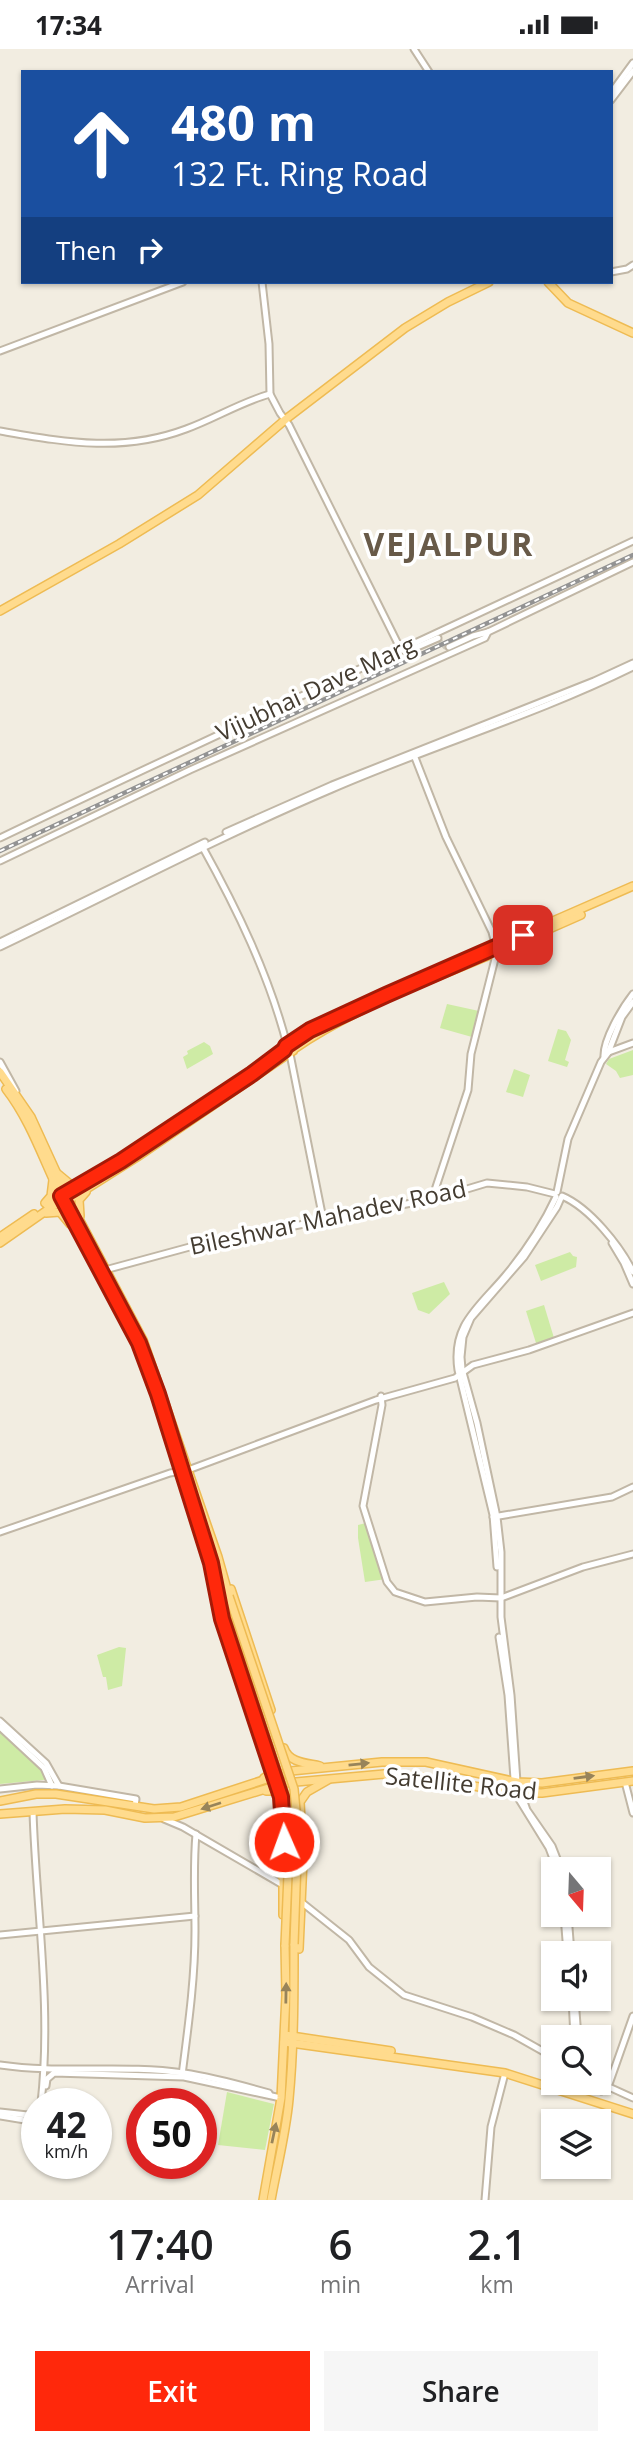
<!DOCTYPE html>
<html lang="en">
<head>
<meta charset="utf-8">
<style>
  :root { --surface:#fff; --page:#f6f6f6; --text:#202124; --muted:#757577; --accent:#ff280b }
  body { margin:0; font-family:"Open Sans",sans-serif; background:var(--page); color:var(--text); height:100vh; display:flex; flex-direction:column; font-size:26px; white-space:nowrap }
  * { box-sizing:border-box; margin:0 }
  p { font-size:23px; color:var(--muted) }
  .icon { flex:none; width:38px; height:38px; fill:none; stroke:currentColor; stroke-width:2; stroke-linecap:round; stroke-linejoin:round }
  .map { position:relative; height:2151px; overflow:hidden }
  .drawer { display:flex; flex-direction:column; background:var(--surface); flex:1 }
  .drawer>* { flex:none }
  .banner { position:absolute; left:21px; top:21px; width:592px; height:214px; border-radius:0px; box-shadow:0 2px 5px #0004; background:#1a4fa0; color:#fff; overflow:hidden }
  .needle { width:46px; rotate:161deg }
  .controls { position:absolute; left:541px; top:1808px; display:grid; gap:14px }
  .controls a { display:grid; place-items:center; width:70px; height:70px; border-radius:0px; background:var(--surface); box-shadow:0 2px 5px #0004; font-size:35px }
  .speed { position:absolute; left:21px; top:2039px; display:flex; gap:14px; font-size:35px; font-weight:700; text-align:center }
  .speed>* { display:grid; place-content:center; width:91px; height:91px; border-radius:50%; background:var(--surface); box-shadow:0 2px 5px #0004; line-height:1 }
  .speed small { font-size:18px; font-weight:400 }
  .speed .limit { border:10px solid #d22; background:#fff; color:#111 }
  .pin { position:absolute; display:grid; place-items:center; width:60px; height:60px; color:#fff; margin:-30px; border-radius:14px; box-shadow:0 4px 10px #0006 }
  .me { position:absolute; width:77px; margin:-38px; rotate:358deg; stroke-linejoin:round; filter:drop-shadow(0 0 5px #0008) }
  .turn { display:flex; align-items:center; gap:24px; height:147px; padding:0 35px; font-size:32px }
  .turn .icon { width:91px; height:91px; stroke-width:2.5 }
  .turn b { display:block; font-size:49px; line-height:60px }
  .then { display:flex; align-items:center; height:66px; padding:0 35px; background:#0003; gap:14px; font-size:26px }
  .eta { display:flex; justify-content:space-evenly; align-items:center; height:119px; text-align:center }
  .eta b { font-size:42px; font-weight:600; line-height:49px }
  .button { display:flex; gap:14px; margin-top:auto; padding:14px 35px }
  .button a { flex:1; height:80px; border-radius:0px; background:var(--accent); color:#fff; font-size:28px; font-weight:600; line-height:80px; text-align:center }
  .button a+a { background:var(--page); color:var(--text) }
  .status { display:flex; justify-content:space-between; align-items:center; height:49px; padding:0 35px; background:var(--surface); direction:ltr }
  .status svg { height:19px; fill:currentColor }
  .map>svg:first-child { display:block }
  .green { fill:#ceeba5 }
  .lines { fill:none; stroke-linecap:round; stroke-linejoin:round }
  .minor-tunnel { stroke:#cfcabe; stroke-width:5; stroke-dasharray:5 2.5; stroke-linecap:butt }
  .minor-casing { stroke:#c1b7a6; stroke-width:9 }
  .major-casing { stroke:#eebb53; stroke-width:10 }
  .minor { stroke:#fff; stroke-width:5 }
  .major { stroke:#ffdb8d; stroke-width:7 }
  .rail-casing { stroke:#939393; stroke-width:4.5 }
  .rail { stroke:#fff; stroke-width:2; stroke-dasharray:5; stroke-linecap:butt }
  .major-bridge-casing { stroke:#eebb53; stroke-width:10; stroke-linecap:butt }
  .major-bridge { stroke:#ffdb8d; stroke-width:7 }
  .oneway { fill:#98845a }
  .route-casing { stroke:#a61a07; stroke-width:18 }
  .route { stroke:#ff280b; stroke-width:12 }
  .labels { text-anchor:middle; stroke-width:7; stroke-linejoin:round; paint-order:stroke }
  .street-label { font-size:24px; fill:#443c31; stroke:#fff }
  .district-label { font-size:32px; font-weight:bold; letter-spacing:2px; fill:#685a48; stroke:#fff }
</style>
</head>
<body>
<div class="status"><b>17:34</b><svg viewBox="0 0 49 12"><path d="M0 12V9h3v3zM5 12V6h3v6zM10 12V3h3v9zM15 12V0h3v12zM26 1h20v11H26zM47 4h2v5h-2z"/></svg></div>
<div class="map">
<svg width="633" height="2151" viewBox="0 0 633 2151">
  <rect width="100%" height="100%" fill="#f2ede1"/>
  <g class="green">
    <path d="M447,955l32,7 -7,26 -32,-9z"/>
    <path d="M558,980l8,2 5,9 -6,20 4,2 -2,5 -19,-6z"/>
    <path d="M204,993l6,4 3,8 -26,15 -4,-12 5,-3 -1,-3z"/>
    <path d="M633,1001v25l-13,3 -4,-7 -10,-7 3,-5z"/>
    <path d="M514,1020l16,6 -7,22 -17,-5z"/>
    <path d="M570,1203l3,4 4,1 -1,10 -35,14 -6,-16z"/>
    <path d="M444,1233l6,12 -21,20 -11,-4 -6,-17z"/>
    <path d="M544,1256l10,33 -18,5 -10,-32z"/>
    <path d="M366,1474l20,56 -21,3 -7,-44v-13z"/>
    <path d="M119,1598l7,1 -4,38 -14,4 -2,-13h-3l-6,-22z"/>
    <path d="M0,1676l39,33 14,21 -53,5z"/>
    <path d="M227,2043l47,12 -9,46 -47,-5z"/>
  </g>
  <g class="lines">
    <path class="minor-tunnel" d="M438,589l7,9h4"/>
    <g class="minor-casing">
      <g id="minor">
        <path d="M414,0l15,23"/>
        <path d="M611,44l22,-30"/>
        <path d="M611,51l22,-29"/>
        <path d="M611,223l16,-3 6,-4"/>
        <path d="M262,233l7,62 1,50 10,19 9,12 112,225 7,1 30,-13"/>
        <path d="M0,302l183,-69"/>
        <path d="M0,382c65,11 122,22 186,-2 28,-10 55,-27 84,-35"/>
        <path d="M449,598l24,-11 15,-4"/>
        <path d="M414,706l32,82 46,95 5,19 -26,103 -3,36 -36,109"/>
        <path d="M226,783l106,-47 262,-104 39,-18"/>
        <path d="M0,789c210,-101 422,-197 633,-297"/>
        <path d="M202,797c35,63 67,129 85,199"/>
        <path d="M0,812l190,-91 295,-132 3,-6 145,-70"/>
        <path d="M0,893l205,-100"/>
        <path d="M0,898c111,-53 219,-110 332,-158 99,-43 204,-74 301,-122"/>
        <path d="M606,1004l27,-10"/>
        <path d="M290,1005l33,165"/>
        <path d="M604,1008c-1,-17 18,-49 29,-63"/>
        <path d="M0,1013l16,29"/>
        <path d="M557,1143l11,-53 33,-77 7,-9 14,-36 11,-15"/>
        <path d="M562,1147c28,12 58,50 71,76"/>
        <path d="M561,1149l-4,9 -33,50 -53,61 -8,19 -2,20 1,12 15,54 20,94 4,35v65l10,78 6,87 10,28 25,36 9,23"/>
        <path d="M612,1194l12,20 9,21"/>
        <path d="M105,1221l92,-25 240,-47 50,-15 40,4 28,7"/>
        <path d="M381,1347l1,9 -19,101 24,76 8,10 30,10 52,-5 24,1 82,-31 50,-13"/>
        <path d="M493,1468l119,-20 21,-10"/>
        <path d="M0,1483l170,-59 18,-3 188,-70 79,-22 18,-13 56,-15 104,-37"/>
        <path d="M497,1518l-4,-52 -35,-145c-7,-45 21,-63 47,-94 20,-24 38,-51 51,-79"/>
        <path d="M499,1588l9,58 7,98 34,55 8,21"/>
        <path d="M0,1672l46,42 13,23"/>
        <path d="M0,1678l44,41 8,18"/>
        <path d="M625,1733l8,31"/>
        <path d="M0,1740l37,-4 22,1 77,13 -1,7"/>
        <path d="M33,1763c3,96 19,195 8,291"/>
        <path d="M164,1770l19,8 100,58"/>
        <path d="M300,1852l49,39 20,27 35,28 68,22 42,18 39,22"/>
        <path d="M564,1866l3,38"/>
        <path d="M568,1866l3,38"/>
        <path d="M0,1886l195,-19"/>
        <path d="M572,1950l2,38"/>
        <path d="M575,1950l3,38"/>
        <path d="M0,2016c61,9 123,-1 184,8 28,4 57,12 85,20l1,2"/>
        <path d="M182,2026c6,-47 13,-96 13,-144 0,-33 -2,-64 1,-97"/>
        <path d="M598,2033l35,16"/>
        <path d="M46,2037l1,-7 7,-6 130,4 97,21"/>
        <path d="M601,2042l7,-4 25,-71"/>
        <path d="M0,2063l37,4"/>
        <path d="M0,2067l37,6"/>
        <path d="M485,2151l6,-73 14,-54"/>
      </g>
    </g>
    <g class="major-casing">
      <g id="major">
        <path d="M548,233l20,21 65,30"/>
        <path d="M0,562l119,-67 79,-49 88,-76 119,-91 43,-26 41,-20"/>
        <path d="M522,892l59,-26"/>
        <path d="M290,996l3,6 -5,3 -4,-3 1,-4 25,-17 76,-36 247,-108"/>
        <path d="M294,1000c60,-41 133,-68 201,-96"/>
        <path d="M0,1023l31,45 38,83 74,140 75,217 11,39"/>
        <path d="M6,1040c27,35 39,77 59,115 30,58 64,113 87,174"/>
        <path d="M206,1055l78,-54"/>
        <path d="M58,1125l12,10 11,2"/>
        <path d="M45,1154l6,-7 2,-16"/>
        <path d="M47,1156l74,-44 58,-39"/>
        <path d="M46,1164l14,-1 10,12 7,3"/>
        <path d="M80,1167l-1,-16 7,-8"/>
        <path d="M0,1188l34,-23"/>
        <path d="M0,1194l53,-37 16,-6 68,-43 151,-103"/>
        <path d="M160,1350l60,199"/>
        <path d="M231,1540l40,121"/>
        <path d="M216,1546l54,170v9l-6,4"/>
        <path d="M284,1699c5,15 23,15 36,18"/>
        <path d="M266,1742h8l7,6 2,11v107"/>
        <path d="M0,1752l36,-7h20l98,15 27,-2 110,-36 91,-9h44l91,20 25,1 91,-12"/>
        <path d="M0,1765l65,-5 40,1 40,8 29,-1 111,-34 99,-9 36,3 95,16h27l91,-12"/>
        <path d="M299,1900l4,-89 -3,-58 7,-10 21,-12"/>
        <path d="M285,1986l106,16"/>
        <path d="M284,1993l221,31 128,41"/>
        <path d="M263,2151l18,-102 5,-103 -1,-50"/>
        <path d="M271,2151c6,-33 15,-67 18,-101 5,-52 5,-103 5,-155"/>
      </g>
    </g>
    <use href="#minor" class="minor"/>
    <use href="#major" class="major"/>
    <g class="rail-casing">
      <path id="rail" d="M0,802l633,-296"/>
    </g>
    <use href="#rail" class="rail"/>
    <g class="major-bridge-casing">
      <g id="major-bridge">
        <path d="M229,1547l65,193 4,43 -4,112"/>
        <path d="M220,1549l67,203 2,51 -4,93"/>
      </g>
    </g>
    <use href="#major-bridge" class="major-bridge"/>
  </g>
  <defs><path id="oneway-solid" d="M-6-.8H1V-3.2L6.5 0L1 3.2V.8H-6Z" transform="scale(1.75)"/></defs>
  <g class="oneway">
    <use href="#oneway-solid" transform="translate(359 1715) rotate(-6)"/>
    <use href="#oneway-solid" transform="translate(584 1728) rotate(-8)"/>
    <use href="#oneway-solid" transform="translate(211 1757) rotate(162)"/>
    <use href="#oneway-solid" transform="translate(286 1944) rotate(-89)"/>
    <use href="#oneway-solid" transform="translate(274 2084) rotate(-78)"/>
  </g>
  <g class="lines">
    <g class="route-casing">
      <path id="route" d="M284,1793l-3,-45 -59,-178 -11,-56 -53,-169 -19,-51 -78,-147 60,-35 131,-87 32,-24 2,-4 24,-16 76,-35 137,-60"/>
    </g>
    <use href="#route" class="route"/>
  </g>
  <g class="labels">
    <g class="street-label">
      <text transform="translate(316 640) rotate(-25)" y="8">Vijubhai Dave Marg</text>
      <text transform="translate(328 1169) rotate(-12)" y="8">Bileshwar Mahadev Road</text>
      <text transform="translate(461 1735) rotate(6)" y="8">Satellite Road</text>
    </g>
    <g class="district-label">
      <text x="449" y="507">VEJALPUR</text>
    </g>
  </g>
</svg>
<div class="controls">
<a><svg class="needle" viewBox="-14 -14 28 28"><path d="M0-13l5 13h-10z" fill="#e53935"/><path d="M0 13l5-13h-10z" fill="#757577"/></svg></a>
<a><svg class="icon" aria-label="sound" viewBox="0 0 24 24"><path d="M4 9h4l5-4v14l-5-4H4zM17 9q2 3 0 6"/></svg></a>
<a><svg class="icon" aria-label="search" viewBox="0 0 24 24"><circle cx="10" cy="10" r="6"/><path d="M15 15l6 6"/></svg></a>
<a><svg class="icon" aria-label="layers" viewBox="0 0 24 24"><path d="M12 4l9 5-9 5-9-5zM3 14l9 5 9-5"/></svg></a>
</div>
<div class="speed"><div>42<small>km/h</small></div><div class="limit">50</div></div>
<div class="pin" style="left:523px;top:886px;background:#d93025"><svg class="icon" aria-label="arrive" viewBox="0 0 24 24"><path d="M6 21V4h12l-3 4 3 4H6"/></svg></div>
<svg class="me" style="left:284px;top:1793px" viewBox="-20 -20 40 40"><circle r="17" fill="#ff280b" stroke="#fff" stroke-width="3"/><path d="M0-11L8 9 0 5-8 9z" fill="#fff"/></svg>
<div class="banner">
<div class="turn"><svg class="icon" aria-label="ahead" viewBox="0 0 24 24"><path d="M12 20V5M6 11l6-6 6 6"/></svg><div><b>480 m</b>132 Ft. Ring Road</div></div>
<div class="then">Then<svg class="icon" aria-label="right" viewBox="0 0 24 24"><path d="M7 20v-9h11M14 6l5 5-5 5"/></svg></div>
</div>
</div>
<section class="drawer">
<div class="eta">
<div><b>17:40</b><p>Arrival</p></div>
<div><b>6</b><p>min</p></div>
<div><b>2.1</b><p>km</p></div>
</div>
<div class="button"><a>Exit</a><a>Share</a></div>
</section>
</body>
</html>
